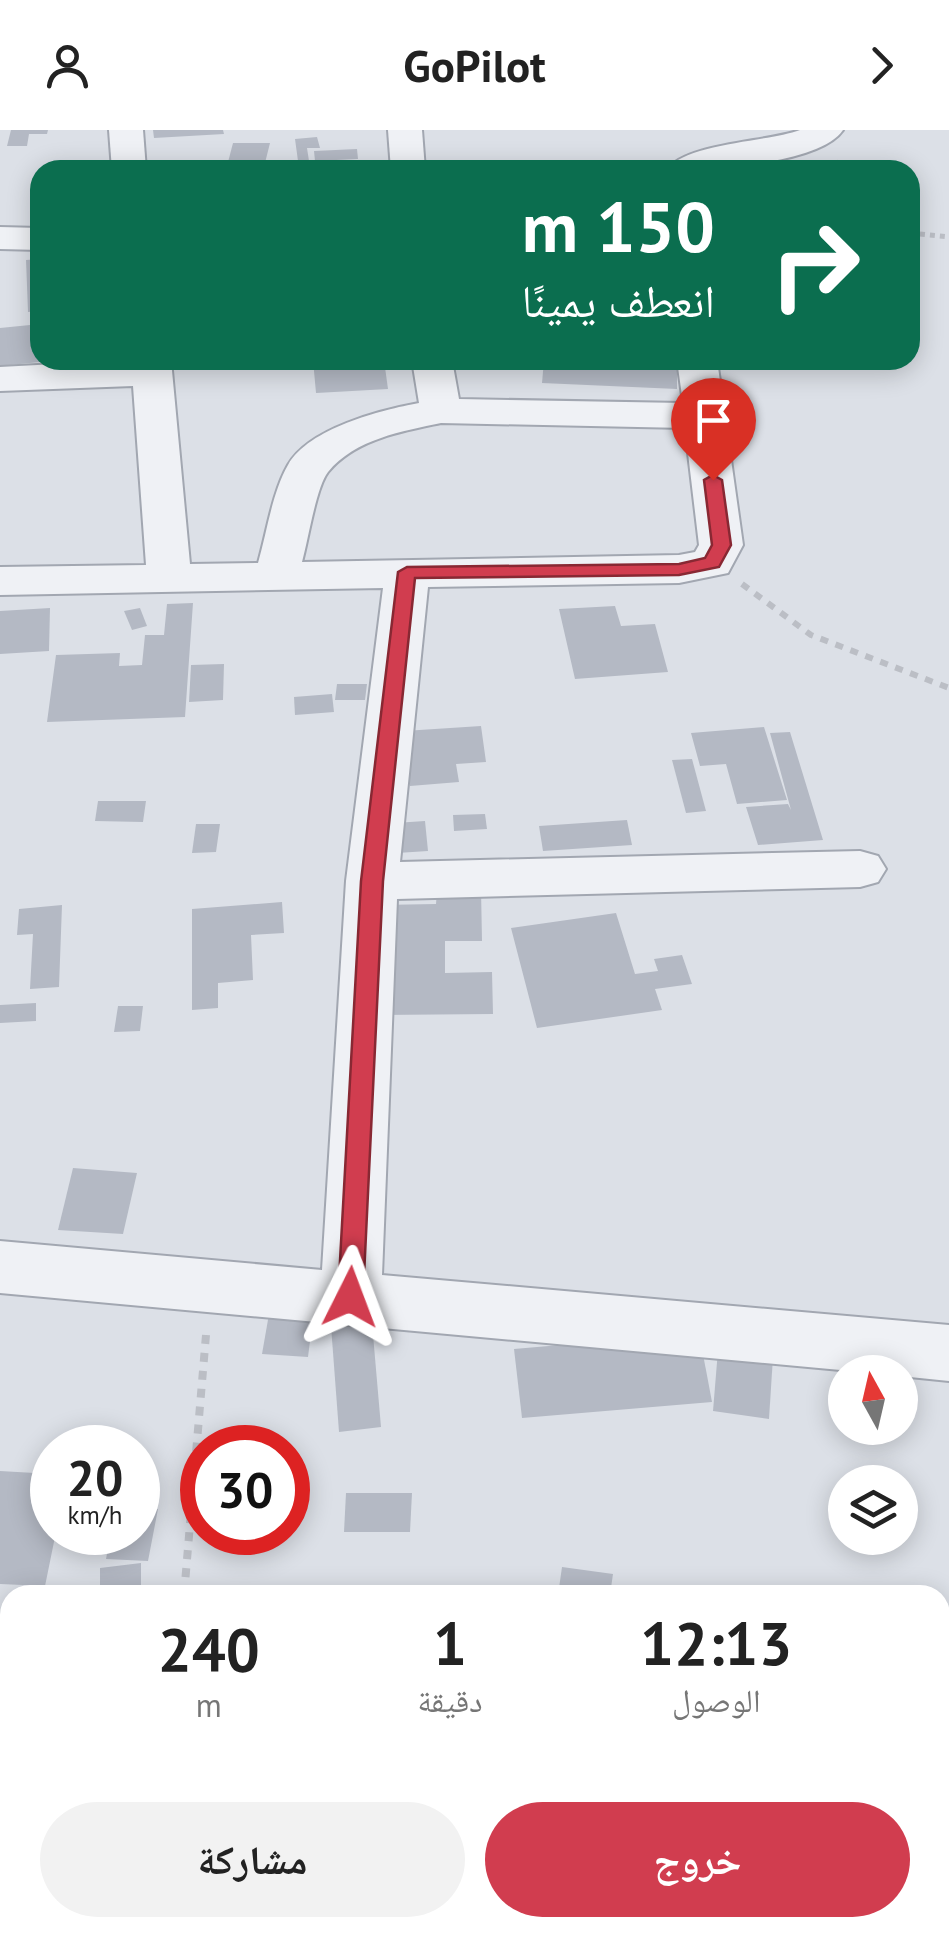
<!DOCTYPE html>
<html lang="ar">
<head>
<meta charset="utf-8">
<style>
  :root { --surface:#fff; --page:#f2f2f2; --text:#222; --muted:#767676; --accent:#d13d4f }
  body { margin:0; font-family:"PT Sans","Noto Naskh Arabic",sans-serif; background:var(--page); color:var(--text); direction:rtl; height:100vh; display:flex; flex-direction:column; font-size:38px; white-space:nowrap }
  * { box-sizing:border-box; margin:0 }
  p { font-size:32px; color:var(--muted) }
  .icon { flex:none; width:55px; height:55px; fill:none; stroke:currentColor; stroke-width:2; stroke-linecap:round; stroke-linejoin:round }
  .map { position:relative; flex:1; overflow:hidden; direction:ltr }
  .panel { position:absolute; left:0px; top:1455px; width:950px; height:352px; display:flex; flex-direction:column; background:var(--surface); border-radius:30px 30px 0 0; box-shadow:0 5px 25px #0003; direction:rtl }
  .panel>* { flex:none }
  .guide { position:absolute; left:30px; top:30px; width:890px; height:210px; border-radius:30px; box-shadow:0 5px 25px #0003; direction:rtl; background:#0b6e4f; color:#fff; overflow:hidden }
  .needle { width:65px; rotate:352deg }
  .fabs { position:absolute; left:828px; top:1225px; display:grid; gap:20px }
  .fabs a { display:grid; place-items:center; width:90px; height:90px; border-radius:50%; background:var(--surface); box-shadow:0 5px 25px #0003; font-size:50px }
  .speed { position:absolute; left:30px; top:1295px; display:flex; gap:20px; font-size:50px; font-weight:700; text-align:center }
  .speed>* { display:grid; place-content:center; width:130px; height:130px; border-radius:50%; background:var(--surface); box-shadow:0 5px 25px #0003; line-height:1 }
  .speed small { font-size:25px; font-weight:400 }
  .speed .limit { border:15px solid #d22; background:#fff; color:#111 }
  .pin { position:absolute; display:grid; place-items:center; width:85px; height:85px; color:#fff; margin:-102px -42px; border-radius:50% 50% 50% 0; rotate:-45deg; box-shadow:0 0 10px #0007 }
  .pin .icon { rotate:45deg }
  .me { position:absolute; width:110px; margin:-55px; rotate:3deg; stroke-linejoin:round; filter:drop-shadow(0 0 8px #0008) }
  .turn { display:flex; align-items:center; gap:35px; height:210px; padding:0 40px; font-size:45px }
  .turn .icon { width:130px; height:130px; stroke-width:2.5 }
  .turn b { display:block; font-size:70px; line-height:85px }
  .eta { display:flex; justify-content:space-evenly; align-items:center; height:170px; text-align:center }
  .eta b { font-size:60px; font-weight:700; line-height:70px }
  .action { display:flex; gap:20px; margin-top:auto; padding:20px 40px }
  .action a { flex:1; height:115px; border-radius:60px; background:var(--accent); color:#fff; font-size:40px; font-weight:700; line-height:115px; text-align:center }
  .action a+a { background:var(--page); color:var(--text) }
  header { display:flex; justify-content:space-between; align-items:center; height:130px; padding:0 40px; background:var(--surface); font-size:45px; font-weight:700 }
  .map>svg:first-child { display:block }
  .building { fill:#b4b9c4 }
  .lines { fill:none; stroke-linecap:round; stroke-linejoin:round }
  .minor-casing { stroke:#a2a7b1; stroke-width:4 }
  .path-far2 { stroke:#bbbec5; stroke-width:5; stroke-dasharray:5 5; stroke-linecap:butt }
  .path-far1 { stroke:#bbbec5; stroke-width:6; stroke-dasharray:8 8; stroke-linecap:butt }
  .path { stroke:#bbbec5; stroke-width:8; stroke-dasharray:9 9; stroke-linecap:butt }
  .minor { fill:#eff1f5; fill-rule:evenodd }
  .route { fill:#d13d4f; stroke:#882833; stroke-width:2.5 }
</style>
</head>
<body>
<header><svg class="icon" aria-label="forward" viewBox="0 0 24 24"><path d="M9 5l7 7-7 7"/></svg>GoPilot<svg class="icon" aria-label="person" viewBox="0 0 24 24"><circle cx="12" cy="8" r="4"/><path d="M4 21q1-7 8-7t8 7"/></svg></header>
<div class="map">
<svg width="949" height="1807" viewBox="0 0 949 1807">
  <rect width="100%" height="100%" fill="#dce0e7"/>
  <g class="building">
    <path d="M11,0h37l-1,4h-18l-2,12h-20z"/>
    <path d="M153,0h70l1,4 -70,4z"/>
    <path d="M317,7l3,11h-13l2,13h-11l-3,-22z"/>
    <path d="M233,13h37l-6,24 -37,-1z"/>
    <path d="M357,19l1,10 -43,2 -1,-10z"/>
    <path d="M40,129v52l-12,1 -2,-52z"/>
    <path d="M40,194v38l-40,4v-38z"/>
    <path d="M313,230h71l4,29 -72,4z"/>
    <path d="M544,230h133v29l-135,-6z"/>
    <path d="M193,473l-8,114 -138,5 9,-67 64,-2 -1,13 23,-1 3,-30h19l3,-31z"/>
    <path d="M615,476l6,20 34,-2 13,48 -93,7 -16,-70z"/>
    <path d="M50,478l-1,43 -49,3v-43z"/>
    <path d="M140,478l7,18 -15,4 -8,-19z"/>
    <path d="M224,534l-1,36 -34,2 2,-37z"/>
    <path d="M337,554h30l-2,16h-30z"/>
    <path d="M332,564l2,18 -39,3 -1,-18z"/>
    <path d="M481,596l5,36 -30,2 3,18 -49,4 -6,-55z"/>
    <path d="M764,597l23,73 -50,4 -11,-40 -26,2 -9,-33z"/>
    <path d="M790,602l33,108 -65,5 -12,-38 42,-3 3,6 -21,-77z"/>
    <path d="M692,629l14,52 -20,2 -14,-53z"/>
    <path d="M98,671h48l-3,21 -48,-1z"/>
    <path d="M485,684l2,15 -33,2 -1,-16z"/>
    <path d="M627,690l5,25 -89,6 -4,-25z"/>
    <path d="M425,691l3,30 -31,2 -2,-30z"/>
    <path d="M196,694h24l-4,28 -24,1z"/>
    <path d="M481,759l1,52h-37v32l47,-1 1,42 -115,1 2,-110 56,-1 1,-14z"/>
    <path d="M282,772l2,31 -33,2 2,45 -35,3v25l-26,2v-101z"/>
    <path d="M62,775l-3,82 -29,2 3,-55 -16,1 2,-26z"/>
    <path d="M616,783l19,61 23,-3 -4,-12 28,-4 10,29 -37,5 7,21 -125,18 -26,-100z"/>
    <path d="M36,873v18l-36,2v-18z"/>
    <path d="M118,876h25l-3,25 -26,1z"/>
    <path d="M73,1038l64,5 -14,61 -65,-4z"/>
    <path d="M269,1184l44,3 -5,40 -46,-3z"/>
    <path d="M372,1193l9,104 -42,5 -8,-106z"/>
    <path d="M699,1203l13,69 -190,16 -8,-69z"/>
    <path d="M718,1220l55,7 -4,62 -56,-8z"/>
    <path d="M0,1341l52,3v58h4l-11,54 -45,-2z"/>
    <path d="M346,1363h66l-2,39h-66z"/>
    <path d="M138,1378l20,1 -10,52 -42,-2 5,-27h27z"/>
    <path d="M141,1433v32h-41v-27z"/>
    <path d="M562,1437l51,7 -3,21h-52z"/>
    <path d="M10,1493v40l-8,1 -2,-39z"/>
    <path d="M940,1582l9,1v155h-9z"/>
    <path d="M589,1798h126l1,9h-127z"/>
    <path d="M737,1798h126l1,9h-126z"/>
    <path d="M889,1799l60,4v4h-59z"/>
  </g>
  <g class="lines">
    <g class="minor-casing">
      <g id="minor">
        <path d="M109,0h34l3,40h-34z"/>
        <path d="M388,0h34l3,40h-34z"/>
        <path d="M800,0h43c-24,35 -137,40 -176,40 18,-27 101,-28 133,-40z"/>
        <path d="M0,97l40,1v22l-40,-1z"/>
        <path d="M131,230h40l19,204 68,-1c9,-31 14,-70 30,-98 21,-37 93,-55 131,-62l-7,-43h40l7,39 224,4 -6,-43h40l26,185 -15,28 -49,10 -251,4 -28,275 460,-11 18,5 8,13 -8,13 -18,5 -463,12 -15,376 567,50v56l-49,-5v-4h-38l-862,-79v-52l322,29 24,-389 37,-293 -383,7v-28l146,-2 -13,-179 -133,5v-24zM441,293l244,5 14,117 -4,7 -16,3 -377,7c6,-21 14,-75 26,-90 27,-33 75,-41 113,-49z"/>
      </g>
    </g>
    <g class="path-far2">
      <path d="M836,32l14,8"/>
      <path d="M910,103l39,4"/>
    </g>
    <path class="path-far1" d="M742,454l69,51 138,53"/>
    <g class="path">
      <path d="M184,1465l22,-260"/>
      <path d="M157,1798v9"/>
    </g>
    <use href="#minor" class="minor"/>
  </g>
  <path class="route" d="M713,345l9,5 9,65 -12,22 -40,8 -264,3 -32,303 -20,416 -4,7 -9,4 -8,-4 -4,-7 23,-416 37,-309 9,-5 272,-3 26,-6 7,-13 -8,-65z"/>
</svg>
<div class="fabs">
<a><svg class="needle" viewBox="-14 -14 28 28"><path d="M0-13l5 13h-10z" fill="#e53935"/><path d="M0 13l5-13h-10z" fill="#767676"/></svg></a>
<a><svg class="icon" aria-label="layers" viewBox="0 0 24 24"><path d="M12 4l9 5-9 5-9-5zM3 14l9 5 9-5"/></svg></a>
</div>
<div class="speed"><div>20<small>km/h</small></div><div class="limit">30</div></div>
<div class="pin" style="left:713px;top:350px;background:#d93025"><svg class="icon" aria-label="arrive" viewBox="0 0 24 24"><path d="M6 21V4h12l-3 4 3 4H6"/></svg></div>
<svg class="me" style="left:350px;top:1167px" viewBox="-20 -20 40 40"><path d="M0-17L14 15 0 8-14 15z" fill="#d13d4f" stroke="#fff" stroke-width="4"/></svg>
<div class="guide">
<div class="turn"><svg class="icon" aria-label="right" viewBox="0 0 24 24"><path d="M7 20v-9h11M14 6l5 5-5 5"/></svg><div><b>150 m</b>انعطف يمينًا</div></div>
</div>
<section class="panel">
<div class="eta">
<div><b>12:13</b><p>الوصول</p></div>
<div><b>1</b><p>دقيقة</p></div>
<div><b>240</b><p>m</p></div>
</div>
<div class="action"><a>خروج</a><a>مشاركة</a></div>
</section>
</div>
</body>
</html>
